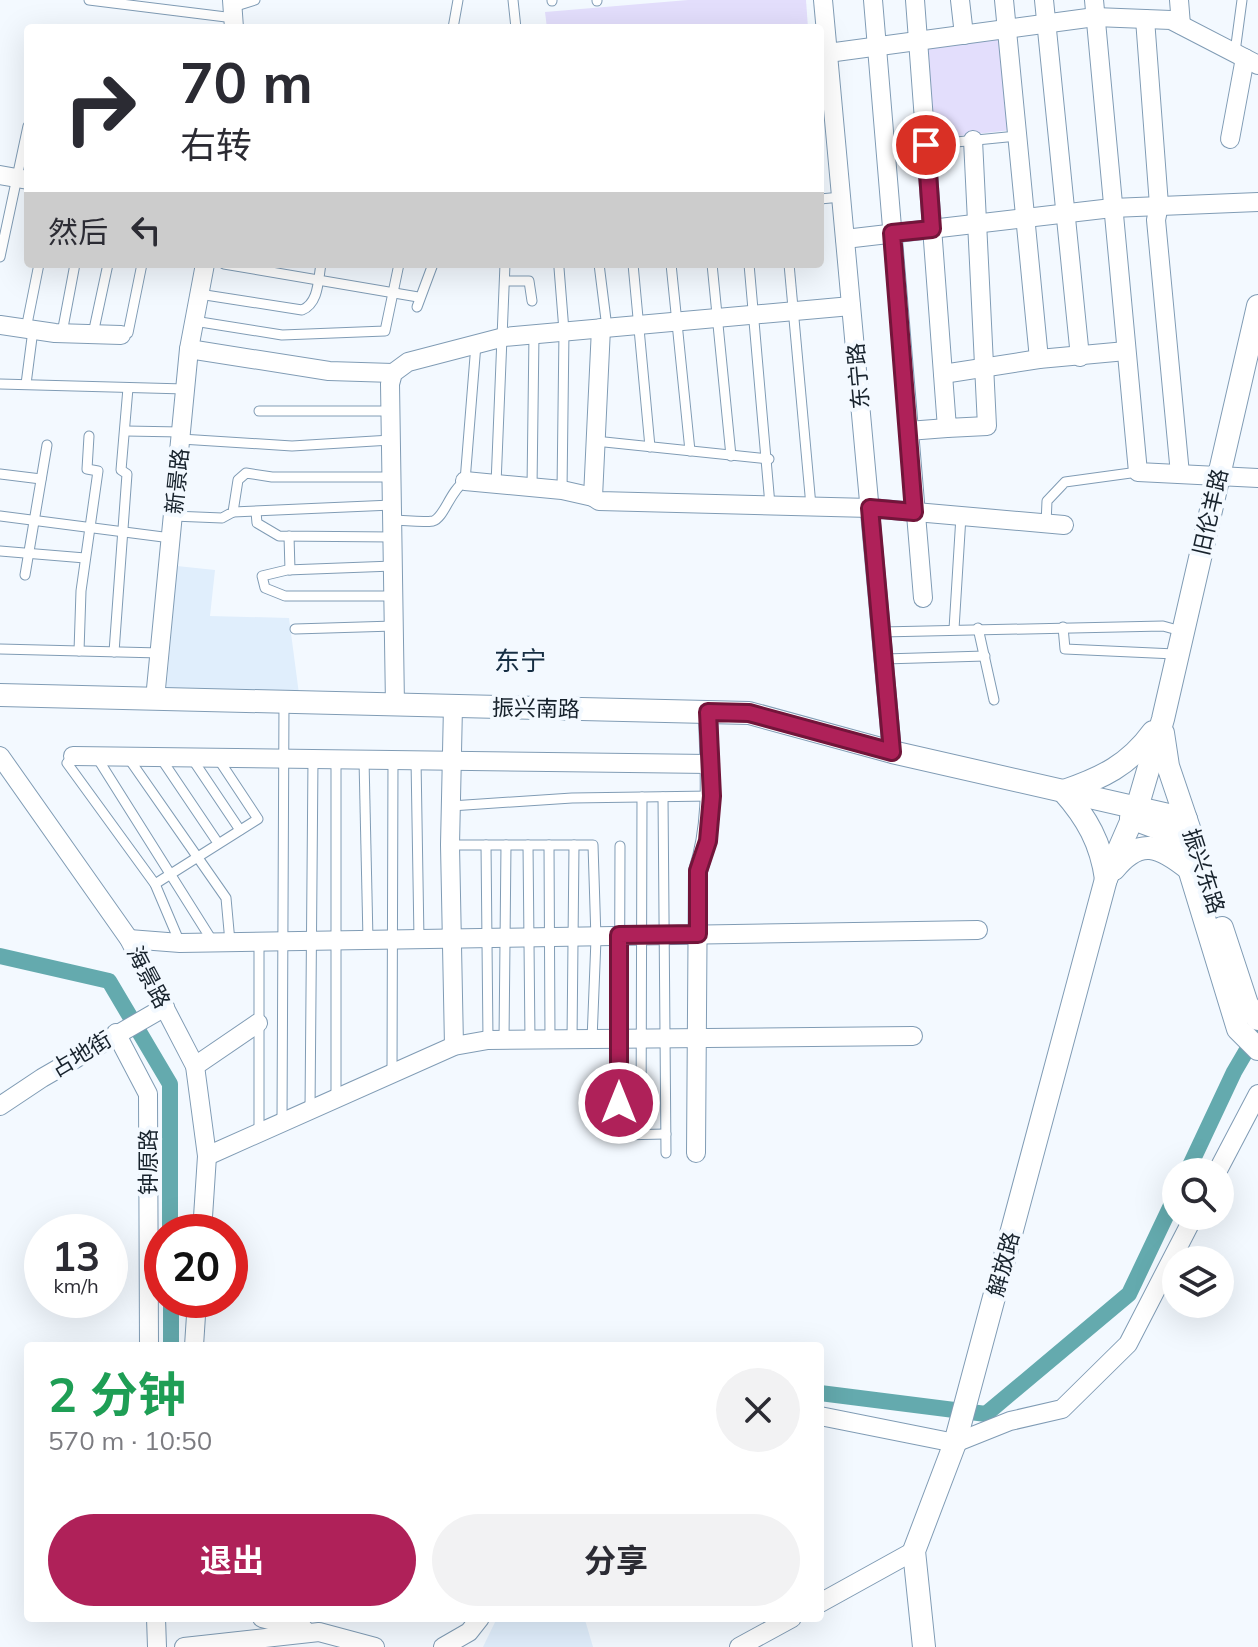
<!DOCTYPE html>
<html lang="zh">
<head>
<meta charset="utf-8">
<style>
  :root { --surface:#fff; --page:#f2f2f3; --text:#2b2b33; --muted:#7c7c81; --accent:#af2159 }
  body { margin:0; font-family:Mulish,"Noto Sans SC",sans-serif; background:var(--page); color:var(--text); height:100vh; display:flex; flex-direction:column; font-size:30px; white-space:nowrap }
  * { box-sizing:border-box; margin:0 }
  p { font-size:26px; color:var(--muted) }
  .icon { flex:none; width:44px; height:44px; fill:none; stroke:currentColor; stroke-width:2; stroke-linecap:round; stroke-linejoin:round }
  .map { position:relative; flex:1; overflow:hidden }
  .side { position:absolute; left:24px; top:1342px; width:800px; height:280px; display:flex; flex-direction:column; background:var(--surface); border-radius:8px; box-shadow:0 8px 32px #0002 }
  .side>* { flex:none }
  .guide { position:absolute; left:24px; top:24px; width:800px; height:244px; border-radius:8px; box-shadow:0 8px 32px #0002; background:#fff; color:var(--text); overflow:hidden }
  .tools { position:absolute; left:1162px; top:1158px; display:grid; gap:16px }
  .tools a { display:grid; place-items:center; width:72px; height:72px; border-radius:50%; background:var(--surface); box-shadow:0 8px 32px #0002; font-size:40px }
  .speed { position:absolute; left:24px; top:1214px; display:flex; gap:16px; font-size:40px; font-weight:700; text-align:center }
  .speed>* { display:grid; place-content:center; width:104px; height:104px; border-radius:50%; background:var(--surface); box-shadow:0 8px 32px #0002; line-height:1 }
  .speed small { font-size:20px; font-weight:400 }
  .speed .limit { border:12px solid #d22; background:#fff; color:#111 }
  .pin { position:absolute; display:grid; place-items:center; width:68px; height:68px; color:#fff; margin:-34px; border:4px solid #fff; border-radius:50%; box-shadow:0 2px 8px #0007 }
  .me { position:absolute; width:88px; margin:-44px; rotate:0deg; stroke-linejoin:round; filter:drop-shadow(0 0 6px #0008) }
  .turn { display:flex; align-items:center; gap:28px; height:168px; padding:0 24px; font-size:36px }
  .turn .icon { width:104px; height:104px; stroke-width:2.5 }
  .turn b { display:block; font-size:56px; line-height:68px }
  .then { display:flex; align-items:center; height:76px; padding:0 24px; background:#0003; gap:16px; font-size:30px }
  .round { display:grid; place-items:center; flex:none; width:84px; height:84px; border-radius:42px; background:var(--page) }
  .headline { display:flex; align-items:center; justify-content:space-between; height:136px; padding:0 24px }
  h1 { font-size:48px; font-weight:700; line-height:60px; color:#1e9e55 }
  .action { display:flex; gap:16px; margin-top:auto; padding:16px 24px }
  .action a { flex:1; height:92px; border-radius:48px; background:var(--accent); color:#fff; font-size:32px; font-weight:700; line-height:92px; text-align:center }
  .action a+a { background:var(--page); color:var(--text) }
  .map>svg:first-child { display:block }
  .built { fill:#e0eefc }
  .green { fill:#e3defc }
  .lines { fill:none; stroke-linecap:round; stroke-linejoin:round }
  .canal { stroke:#64aaae; stroke-width:16 }
  .service-casing { stroke:#809cb5; stroke-width:11 }
  .minor-casing { stroke:#809cb5; stroke-width:20 }
  .tertiary-casing { stroke:#809cb5; stroke-width:24 }
  .service { stroke:#fff; stroke-width:9 }
  .minor { stroke:#fff; stroke-width:18 }
  .tertiary { stroke:#fff; stroke-width:22 }
  .route-casing { stroke:#72153a; stroke-width:20 }
  .route { stroke:#af2159; stroke-width:14 }
  .labels { text-anchor:middle; stroke-width:8; stroke-linejoin:round; paint-order:stroke }
  .street-label { font-size:22px; fill:#17222c; stroke:#f3f9ff }
  .quarter-label { font-size:26px; fill:#162e43; stroke:#f3f9ff }
</style>
</head>
<body>
<div class="map">
<svg width="1258" height="1647" viewBox="0 0 1258 1647">
  <rect width="100%" height="100%" fill="#f3f9ff"/>
  <g class="built">
    <path d="M177,566l38,4 -5,46 79,2 10,76 -133,-1z"/>
    <path d="M497,1618l88,2 8,27h-110z"/>
  </g>
  <g class="green">
    <path d="M688,0h118l2,28h-261l-2,-16z"/>
    <path d="M1001,37l11,93 -80,9 -11,-93z"/>
  </g>
  <g class="lines">
    <g class="canal">
      <path d="M0,956l109,25 61,103v148"/>
      <path d="M1187,1172l47,-100 24,-41"/>
      <path d="M171,1300v46"/>
      <path d="M820,1393l166,21 143,-120 47,-99"/>
    </g>
    <g class="service-casing">
      <g id="service">
        <path d="M89,0l145,18"/>
        <path d="M513,0l3,28"/>
        <path d="M552,0v1"/>
        <path d="M597,0v1"/>
        <path d="M233,7l22,-7"/>
        <path d="M453,28l5,-28"/>
        <path d="M1235,52l7,-52"/>
        <path d="M926,145l91,-9"/>
        <path d="M820,199l21,-2"/>
        <path d="M0,257l28,-131"/>
        <path d="M224,264l194,33"/>
        <path d="M599,264l8,64"/>
        <path d="M633,264l17,183"/>
        <path d="M671,264l19,187"/>
        <path d="M712,264l19,192"/>
        <path d="M749,264l21,241"/>
        <path d="M789,264l22,242"/>
        <path d="M559,268l5,63 -2,159"/>
        <path d="M505,281h24l3,20"/>
        <path d="M199,294l103,16c17,-7 16,-30 19,-46"/>
        <path d="M417,307l16,-43"/>
        <path d="M194,321l88,14 103,-4 14,-67"/>
        <path d="M26,329l13,-65"/>
        <path d="M62,333l13,-69"/>
        <path d="M93,334l15,-70"/>
        <path d="M122,335l6,-2 14,-69"/>
        <path d="M0,384l185,5"/>
        <path d="M26,384l7,-54"/>
        <path d="M259,411h132"/>
        <path d="M126,431l55,1"/>
        <path d="M181,439l111,7 99,-6"/>
        <path d="M595,441l174,18"/>
        <path d="M0,474l41,5"/>
        <path d="M496,484l9,-220"/>
        <path d="M532,487l2,-153"/>
        <path d="M233,512l159,-7"/>
        <path d="M256,512l1,11 22,13 113,1"/>
        <path d="M0,516l171,22"/>
        <path d="M173,516l49,2 11,-6 5,-32 8,-7 26,4h120"/>
        <path d="M393,520c12,0 28,3 40,1 11,-3 17,-30 32,-40l11,-137"/>
        <path d="M1046,524l1,-23 18,-19 73,-10"/>
        <path d="M289,536l1,34"/>
        <path d="M0,551l85,7"/>
        <path d="M393,566l-106,4 -25,6 3,12 20,8h108"/>
        <path d="M25,575l22,-130"/>
        <path d="M1063,627l2,22 110,5"/>
        <path d="M978,628l16,72"/>
        <path d="M295,629l99,-3"/>
        <path d="M954,629l7,-113"/>
        <path d="M881,632l282,-6 18,5"/>
        <path d="M0,649l160,4"/>
        <path d="M79,651l2,-60 17,-120 -11,-2 2,-33"/>
        <path d="M114,652l13,-178 -6,-4 7,-82"/>
        <path d="M884,659l101,-3"/>
        <path d="M73,756l-6,7 88,121 25,59"/>
        <path d="M96,756l117,186"/>
        <path d="M127,756l99,142 4,44"/>
        <path d="M160,757l58,86"/>
        <path d="M191,757l49,73"/>
        <path d="M336,759v339"/>
        <path d="M364,760l4,180"/>
        <path d="M416,760l3,179"/>
        <path d="M663,797l3,356"/>
        <path d="M451,806l121,-8 139,-2"/>
        <path d="M450,845h143l3,94 -4,101"/>
        <path d="M486,845l2,195"/>
        <path d="M528,845l2,195"/>
        <path d="M549,845l1,195"/>
        <path d="M620,846l-1,289 47,-1"/>
        <path d="M155,884l103,-65 -41,-62"/>
        <path d="M504,1040l2,-195"/>
        <path d="M572,1040l2,-195"/>
        <path d="M392,1073l1,-313"/>
        <path d="M310,1110l3,-351"/>
        <path d="M282,1122l2,-420"/>
        <path d="M259,1133v-191"/>
        <path d="M641,1133l1,-336"/>
      </g>
    </g>
    <g class="minor-casing">
      <g id="minor">
        <path d="M232,0l2,28"/>
        <path d="M823,0l69,752"/>
        <path d="M873,0l50,598"/>
        <path d="M915,0l32,428 40,-2 -14,-286"/>
        <path d="M960,0l4,35"/>
        <path d="M1004,0l35,359"/>
        <path d="M1044,0l36,357"/>
        <path d="M1094,0l44,472 120,6"/>
        <path d="M1179,0l2,25"/>
        <path d="M1145,19l14,186 -3,15 24,254"/>
        <path d="M828,53l267,-36 76,3 87,45"/>
        <path d="M1230,139l15,-81"/>
        <path d="M0,175l28,5"/>
        <path d="M845,239l267,-31 146,-6"/>
        <path d="M0,325l55,8 66,2"/>
        <path d="M601,328l-8,169 6,4 271,7 194,17"/>
        <path d="M189,349l140,22 64,2"/>
        <path d="M943,374l96,-15 87,-8"/>
        <path d="M908,431l39,-3"/>
        <path d="M465,481l97,9 31,7"/>
        <path d="M155,699l34,-350 16,-85"/>
        <path d="M395,705l-5,-321 3,-11 15,-11 96,-25 347,-31"/>
        <path d="M453,706l-3,139 4,201"/>
        <path d="M0,756l129,183 66,127 12,90 -5,76"/>
        <path d="M73,756l636,8"/>
        <path d="M129,939l51,4 798,-13"/>
        <path d="M116,1033l32,61 1,252"/>
        <path d="M195,1066l63,-43"/>
        <path d="M0,1106l42,-28 123,-71"/>
        <path d="M696,1153l2,-282c17,-53 11,-104 10,-159"/>
        <path d="M207,1156l247,-110 34,-6 425,-4"/>
        <path d="M1217,1172l41,-78"/>
        <path d="M194,1346l3,-46"/>
        <path d="M820,1416l135,27 55,-22 52,-12 66,-65 66,-128"/>
        <path d="M820,1603l94,-52"/>
        <path d="M156,1618l1,29"/>
        <path d="M262,1618l42,11"/>
        <path d="M184,1647l135,-15 56,15"/>
        <path d="M443,1647l26,-15 11,-14"/>
        <path d="M739,1647l53,-29"/>
      </g>
    </g>
    <g class="tertiary-casing">
      <g id="tertiary">
        <path d="M0,695l749,18 143,39 294,67"/>
        <path d="M1163,733l5,33 22,65"/>
        <path d="M1063,791c24,27 38,52 43,88"/>
        <path d="M1064,791c38,-13 65,-26 89,-59"/>
        <path d="M1131,818l48,18 59,193 20,20"/>
        <path d="M1114,869c26,-32 45,-24 75,0"/>
        <path d="M1222,928l25,76 11,15"/>
        <path d="M924,1647l-10,-96 41,-108 151,-564 31,-71 26,-89 95,-413"/>
      </g>
    </g>
    <use href="#service" class="service"/>
    <use href="#minor" class="minor"/>
    <use href="#tertiary" class="tertiary"/>
  </g>
  <g class="lines">
    <g class="route-casing">
      <path id="route" d="M619,1103v-168l79,-1v-63l10,-30 4,-45 -4,-84 41,1 143,39 -22,-244 44,4 -22,-279 40,-4 -6,-84"/>
    </g>
    <use href="#route" class="route"/>
  </g>
  <g class="labels">
    <g class="street-label">
      <text transform="translate(858 376) rotate(-95)" y="8">东宁路</text>
      <text transform="translate(177 481) rotate(-84)" y="8">新景路</text>
      <text transform="translate(1210 512) rotate(-77)" y="8">旧伦羊路</text>
      <text transform="translate(536 708) rotate(1)" y="8">振兴南路</text>
      <text transform="translate(1204 871) rotate(72)" y="8">振兴东路</text>
      <text transform="translate(149 977) rotate(62)" y="8">海景路</text>
      <text transform="translate(81 1054) rotate(-31)" y="8">占地街</text>
      <text transform="translate(148 1162) rotate(-90)" y="8">钟原路</text>
      <text transform="translate(1003 1264) rotate(-75)" y="8">解放路</text>
    </g>
    <g class="quarter-label">
      <text x="520" y="670">东宁</text>
    </g>
  </g>
</svg>
<div class="tools">
<a><svg class="icon" aria-label="search" viewBox="0 0 24 24"><circle cx="10" cy="10" r="6"/><path d="M15 15l6 6"/></svg></a>
<a><svg class="icon" aria-label="layers" viewBox="0 0 24 24"><path d="M12 4l9 5-9 5-9-5zM3 14l9 5 9-5"/></svg></a>
</div>
<div class="speed"><div>13<small>km/h</small></div><div class="limit">20</div></div>
<div class="pin" style="left:926px;top:145px;background:#d93025"><svg class="icon" aria-label="arrive" viewBox="0 0 24 24"><path d="M6 21V4h12l-3 4 3 4H6"/></svg></div>
<svg class="me" style="left:619px;top:1103px" viewBox="-20 -20 40 40"><circle r="17" fill="#af2159" stroke="#fff" stroke-width="3"/><path d="M0-11L8 9 0 5-8 9z" fill="#fff"/></svg>
<div class="guide">
<div class="turn"><svg class="icon" aria-label="right" viewBox="0 0 24 24"><path d="M7 20v-9h11M14 6l5 5-5 5"/></svg><div><b>70 m</b>右转</div></div>
<div class="then">然后<svg class="icon" aria-label="left" viewBox="0 0 24 24"><path d="M17 20v-9H6M10 6l-5 5 5 5"/></svg></div>
</div>
<section class="side">
<div class="headline"><div><h1>2 分钟</h1><p>570 m · 10:50</p></div><a class="round"><svg class="icon" aria-label="close" viewBox="0 0 24 24"><path d="M6 6l12 12M18 6L6 18"/></svg></a></div>
<div class="action"><a>退出</a><a>分享</a></div>
</section>
</div>
</body>
</html>
